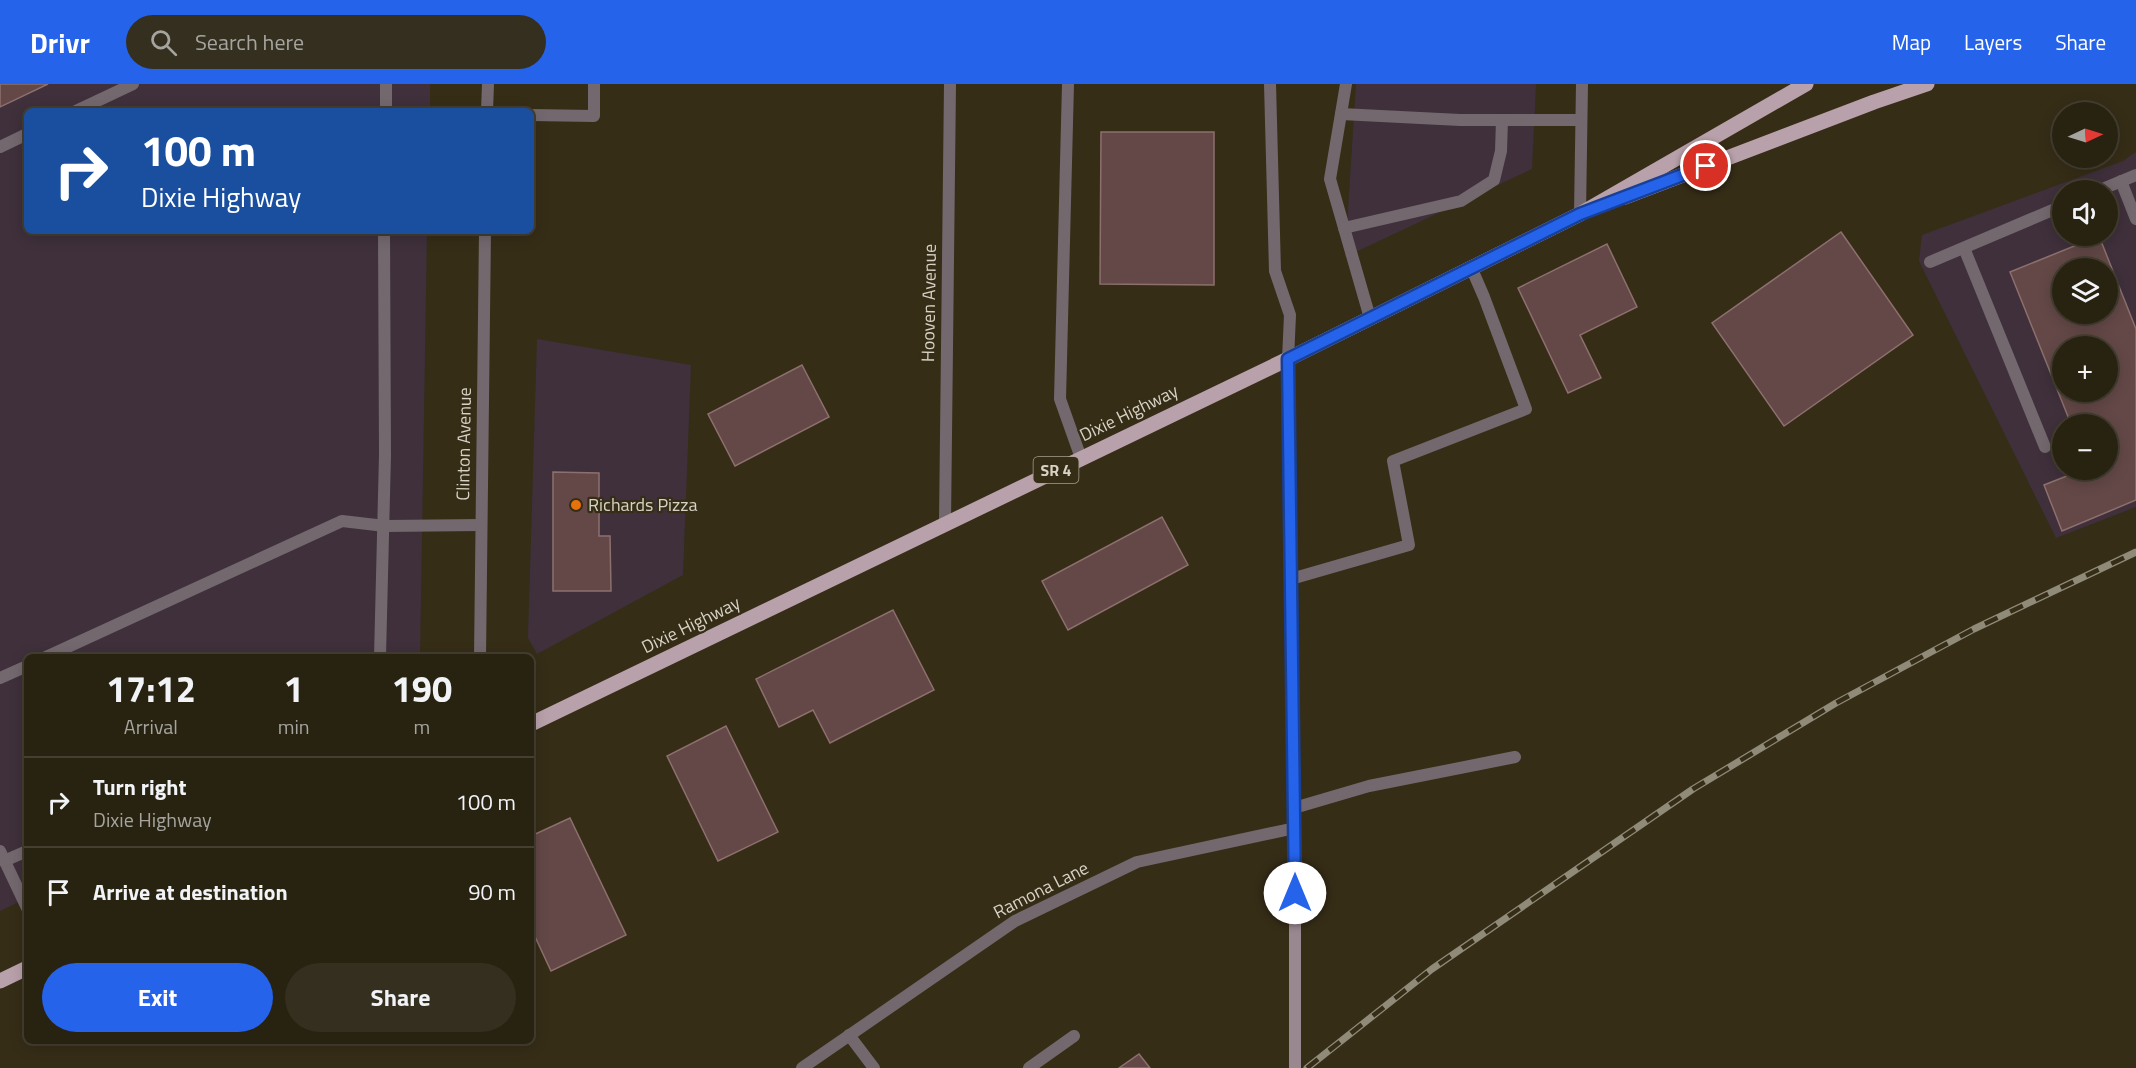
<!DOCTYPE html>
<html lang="en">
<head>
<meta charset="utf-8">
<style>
  :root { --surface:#282211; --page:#342f1f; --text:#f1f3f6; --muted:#a5a49f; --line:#443f31; --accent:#2563eb }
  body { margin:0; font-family:"Titillium Web",sans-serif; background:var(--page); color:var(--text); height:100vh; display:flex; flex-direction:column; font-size:22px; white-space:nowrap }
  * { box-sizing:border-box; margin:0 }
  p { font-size:20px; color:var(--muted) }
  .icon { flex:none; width:33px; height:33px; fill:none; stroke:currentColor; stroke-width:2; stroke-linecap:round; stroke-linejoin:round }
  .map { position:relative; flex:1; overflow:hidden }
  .drawer { position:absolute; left:24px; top:570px; width:510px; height:390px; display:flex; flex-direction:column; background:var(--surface); border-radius:9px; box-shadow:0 3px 15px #0003,0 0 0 2px var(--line) }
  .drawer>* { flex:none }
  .top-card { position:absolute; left:24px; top:24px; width:510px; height:126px; border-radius:9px; box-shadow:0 3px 15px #0003,0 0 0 2px var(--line); background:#1a4fa0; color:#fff; overflow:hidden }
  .needle { width:39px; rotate:86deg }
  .fabs { position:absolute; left:2052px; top:18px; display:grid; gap:12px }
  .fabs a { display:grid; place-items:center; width:66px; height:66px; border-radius:50%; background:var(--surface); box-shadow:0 3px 15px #0003,0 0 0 2px var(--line); font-size:30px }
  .pin { position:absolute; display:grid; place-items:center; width:51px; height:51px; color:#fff; margin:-26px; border:3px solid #fff; border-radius:50%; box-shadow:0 2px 6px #0007 }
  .me { position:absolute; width:66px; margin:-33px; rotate:0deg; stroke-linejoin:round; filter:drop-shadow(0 0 4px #0008) }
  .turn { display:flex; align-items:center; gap:21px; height:126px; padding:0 18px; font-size:27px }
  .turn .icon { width:78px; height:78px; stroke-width:2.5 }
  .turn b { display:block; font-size:42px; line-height:51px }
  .eta { display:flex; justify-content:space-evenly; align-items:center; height:102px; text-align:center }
  .eta b { font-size:36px; font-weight:700; line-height:42px }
  .primary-button { display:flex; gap:12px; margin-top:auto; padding:12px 18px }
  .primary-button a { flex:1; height:69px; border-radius:36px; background:var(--accent); color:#fff; font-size:24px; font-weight:700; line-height:69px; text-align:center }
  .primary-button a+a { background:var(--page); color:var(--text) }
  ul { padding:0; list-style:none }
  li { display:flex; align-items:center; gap:18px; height:90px; padding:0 18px; border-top:2px solid var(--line) }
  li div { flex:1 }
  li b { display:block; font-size:22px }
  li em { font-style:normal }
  header { display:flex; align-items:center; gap:36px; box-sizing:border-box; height:84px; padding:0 30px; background:var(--accent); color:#fff }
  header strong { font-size:28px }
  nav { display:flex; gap:33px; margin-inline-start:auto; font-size:21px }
  .search { width:420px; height:54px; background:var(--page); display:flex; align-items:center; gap:15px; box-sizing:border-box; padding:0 21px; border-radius:33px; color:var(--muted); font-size:22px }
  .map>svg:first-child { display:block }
  .commercial { fill:#3f303c; fill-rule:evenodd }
  .building { fill:#634847; stroke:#8d706e; stroke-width:1.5; fill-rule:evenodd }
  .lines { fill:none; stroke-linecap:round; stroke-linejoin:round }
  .lane { stroke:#73686d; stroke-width:12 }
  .street { stroke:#73686d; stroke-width:12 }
  .secondary { stroke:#9a8890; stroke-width:12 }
  .primary { stroke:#b9a1ab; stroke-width:15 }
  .rail-casing { stroke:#908a79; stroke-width:7 }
  .rail { stroke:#362d17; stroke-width:4.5; stroke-dasharray:14; stroke-linecap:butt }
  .route-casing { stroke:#184099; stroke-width:15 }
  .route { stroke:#2563eb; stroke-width:10 }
  .food-dot { fill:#e8710a; stroke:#362d17; stroke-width:2 }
  .labels { text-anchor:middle; stroke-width:4.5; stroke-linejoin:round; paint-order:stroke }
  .shield { fill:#362d17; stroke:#a7a091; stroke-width:1.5 }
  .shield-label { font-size:16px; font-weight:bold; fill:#d7d2c5 }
  .street-label { font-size:18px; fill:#d7d2c5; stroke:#362d17 }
  .poi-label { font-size:18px; fill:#d7d2c5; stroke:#362d17; text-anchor:start }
</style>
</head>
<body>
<header>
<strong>Drivr</strong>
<div class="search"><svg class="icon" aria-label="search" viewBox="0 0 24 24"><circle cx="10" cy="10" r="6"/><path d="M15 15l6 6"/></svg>Search here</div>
<nav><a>Map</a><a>Layers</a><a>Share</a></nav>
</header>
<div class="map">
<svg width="2136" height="984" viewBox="0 0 2136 984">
  <rect width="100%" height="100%" fill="#362d17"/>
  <g class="commercial">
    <path d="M0,0h430v27h-403v120h400l-7,426h-393v241l-27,13z"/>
    <path d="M1356,0h180l-4,85 -187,88z"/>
    <path d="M2136,68v355l-80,31 -137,-277 3,-26 201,-74zM2062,106h46v46h-46zM2062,184h46v46h-46zM2062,262h46v46h-46zM2062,340h46v46h-46z"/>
    <path d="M537,255l154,26 -8,210 -146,79 -9,-16z"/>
  </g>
  <g class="building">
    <path d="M0,0h48l-48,23z"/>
    <path d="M1101,48h113v153l-114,-1z"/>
    <path d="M1841,148l72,103 -129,91 -72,-103z"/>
    <path d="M2099,152l37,93v171l-74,31 -18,-46 38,-15h26v-46h-37l-61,-152zM2062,184h46v46h-46zM2062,262h46v46h-46z"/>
    <path d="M1607,160l30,63 -57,28 21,43 -33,15 -50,-105z"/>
    <path d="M802,281l27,52 -94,49 -27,-52z"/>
    <path d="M553,388l46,1v63h11l1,55h-58z"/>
    <path d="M1162,433l26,48 -120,65 -26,-49z"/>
    <path d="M893,526l41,80 -104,53 -17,-33 -34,17 -23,-48z"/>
    <path d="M726,642l52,106 -60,29 -51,-105z"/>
    <path d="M570,734l56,117 -75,36 -20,-43v-92z"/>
    <path d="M1139,970l11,14h-31z"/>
  </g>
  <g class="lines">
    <g class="lane">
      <path d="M1068,0l-8,315 21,59"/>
      <path d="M1270,0l5,187 15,44 -2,44"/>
      <path d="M1346,0l-16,95 40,139"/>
      <path d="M76,27l57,-27"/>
      <path d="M386,27v-27"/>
      <path d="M1341,30l119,6h121"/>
      <path d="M531,31l63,1v-32"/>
      <path d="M0,63l27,-13"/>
      <path d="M2121,97l15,38"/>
      <path d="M2100,106l36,-15"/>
      <path d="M1344,144l117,-27 33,-21 7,-29 1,-31"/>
      <path d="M1964,164l81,199"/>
      <path d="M1930,178l132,-56"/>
      <path d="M1291,495l118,-34 -16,-84 133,-52 -42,-112 -13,-30"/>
      <path d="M46,573l296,-136 43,5 96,-1"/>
      <path d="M380,573l5,-202 -1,-224"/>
      <path d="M0,594l27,-12"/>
      <path d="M1294,724l75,-22 146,-29"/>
      <path d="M0,767l27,57"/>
      <path d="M4,777l23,-10"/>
      <path d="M849,951l25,33"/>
      <path d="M1029,984l45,-32"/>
    </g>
    <g class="street">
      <path d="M487,27l1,-27"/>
      <path d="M1580,130l2,-130"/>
      <path d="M945,439l5,-439"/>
      <path d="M480,573l5,-426"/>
      <path d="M802,984l213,-147 122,-59 158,-34"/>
    </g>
    <path class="secondary" d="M1288,275l7,469v240"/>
    <g class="primary">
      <path d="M1625,113l249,-95 53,-18"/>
      <path d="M531,640l757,-365 292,-145 226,-130"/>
      <path d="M0,897l27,-13"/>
    </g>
    <g class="rail-casing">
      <path id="rail" d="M1307,984l125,-99 261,-180 143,-86 138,-74 162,-77"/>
    </g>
    <use href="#rail" class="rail"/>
  </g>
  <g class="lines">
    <g class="route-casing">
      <path id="route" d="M1295,809l-7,-534 292,-145 126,-48"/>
    </g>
    <use href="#route" class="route"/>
  </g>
  <circle class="food-dot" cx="576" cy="421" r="6"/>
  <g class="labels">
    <rect class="shield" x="1033.5" y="373" width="45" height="26" rx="4.5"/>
    <g class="shield-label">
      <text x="1056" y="392">SR 4</text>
    </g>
    <g class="street-label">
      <text transform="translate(929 219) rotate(-89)" y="6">Hooven Avenue</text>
      <text transform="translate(1129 329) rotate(-26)" y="6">Dixie Highway</text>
      <text transform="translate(464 360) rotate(-89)" y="6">Clinton Avenue</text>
      <text transform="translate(691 541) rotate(-26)" y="6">Dixie Highway</text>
      <text transform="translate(1041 806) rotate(-27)" y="6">Ramona Lane</text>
    </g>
    <g class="poi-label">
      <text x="588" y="427">Richards Pizza</text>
    </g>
  </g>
</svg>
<div class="fabs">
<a><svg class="needle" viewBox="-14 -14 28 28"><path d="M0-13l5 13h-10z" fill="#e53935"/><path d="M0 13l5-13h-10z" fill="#a5a49f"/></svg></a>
<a><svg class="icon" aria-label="sound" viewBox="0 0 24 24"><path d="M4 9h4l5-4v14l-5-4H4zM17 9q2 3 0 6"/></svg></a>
<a><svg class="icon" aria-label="layers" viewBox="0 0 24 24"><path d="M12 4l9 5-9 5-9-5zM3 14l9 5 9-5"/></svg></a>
<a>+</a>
<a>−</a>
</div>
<div class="pin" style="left:1706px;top:82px;background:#d93025"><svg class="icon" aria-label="arrive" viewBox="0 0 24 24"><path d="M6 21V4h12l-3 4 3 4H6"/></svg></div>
<svg class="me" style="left:1295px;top:809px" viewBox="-20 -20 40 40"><circle r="19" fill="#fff"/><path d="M0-13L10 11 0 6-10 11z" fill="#2563eb"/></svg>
<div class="top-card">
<div class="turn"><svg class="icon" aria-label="right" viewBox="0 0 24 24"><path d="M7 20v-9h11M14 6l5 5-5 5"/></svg><div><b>100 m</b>Dixie Highway</div></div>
</div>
<section class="drawer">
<div class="eta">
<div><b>17:12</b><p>Arrival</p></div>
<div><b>1</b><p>min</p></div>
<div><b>190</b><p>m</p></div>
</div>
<ul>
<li><svg class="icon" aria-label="right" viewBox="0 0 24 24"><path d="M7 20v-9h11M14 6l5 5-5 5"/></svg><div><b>Turn right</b><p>Dixie Highway</p></div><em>100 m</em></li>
<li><svg class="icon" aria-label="arrive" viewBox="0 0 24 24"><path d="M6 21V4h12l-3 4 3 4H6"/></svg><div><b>Arrive at destination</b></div><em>90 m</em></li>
</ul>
<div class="primary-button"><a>Exit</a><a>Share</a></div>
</section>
</div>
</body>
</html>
